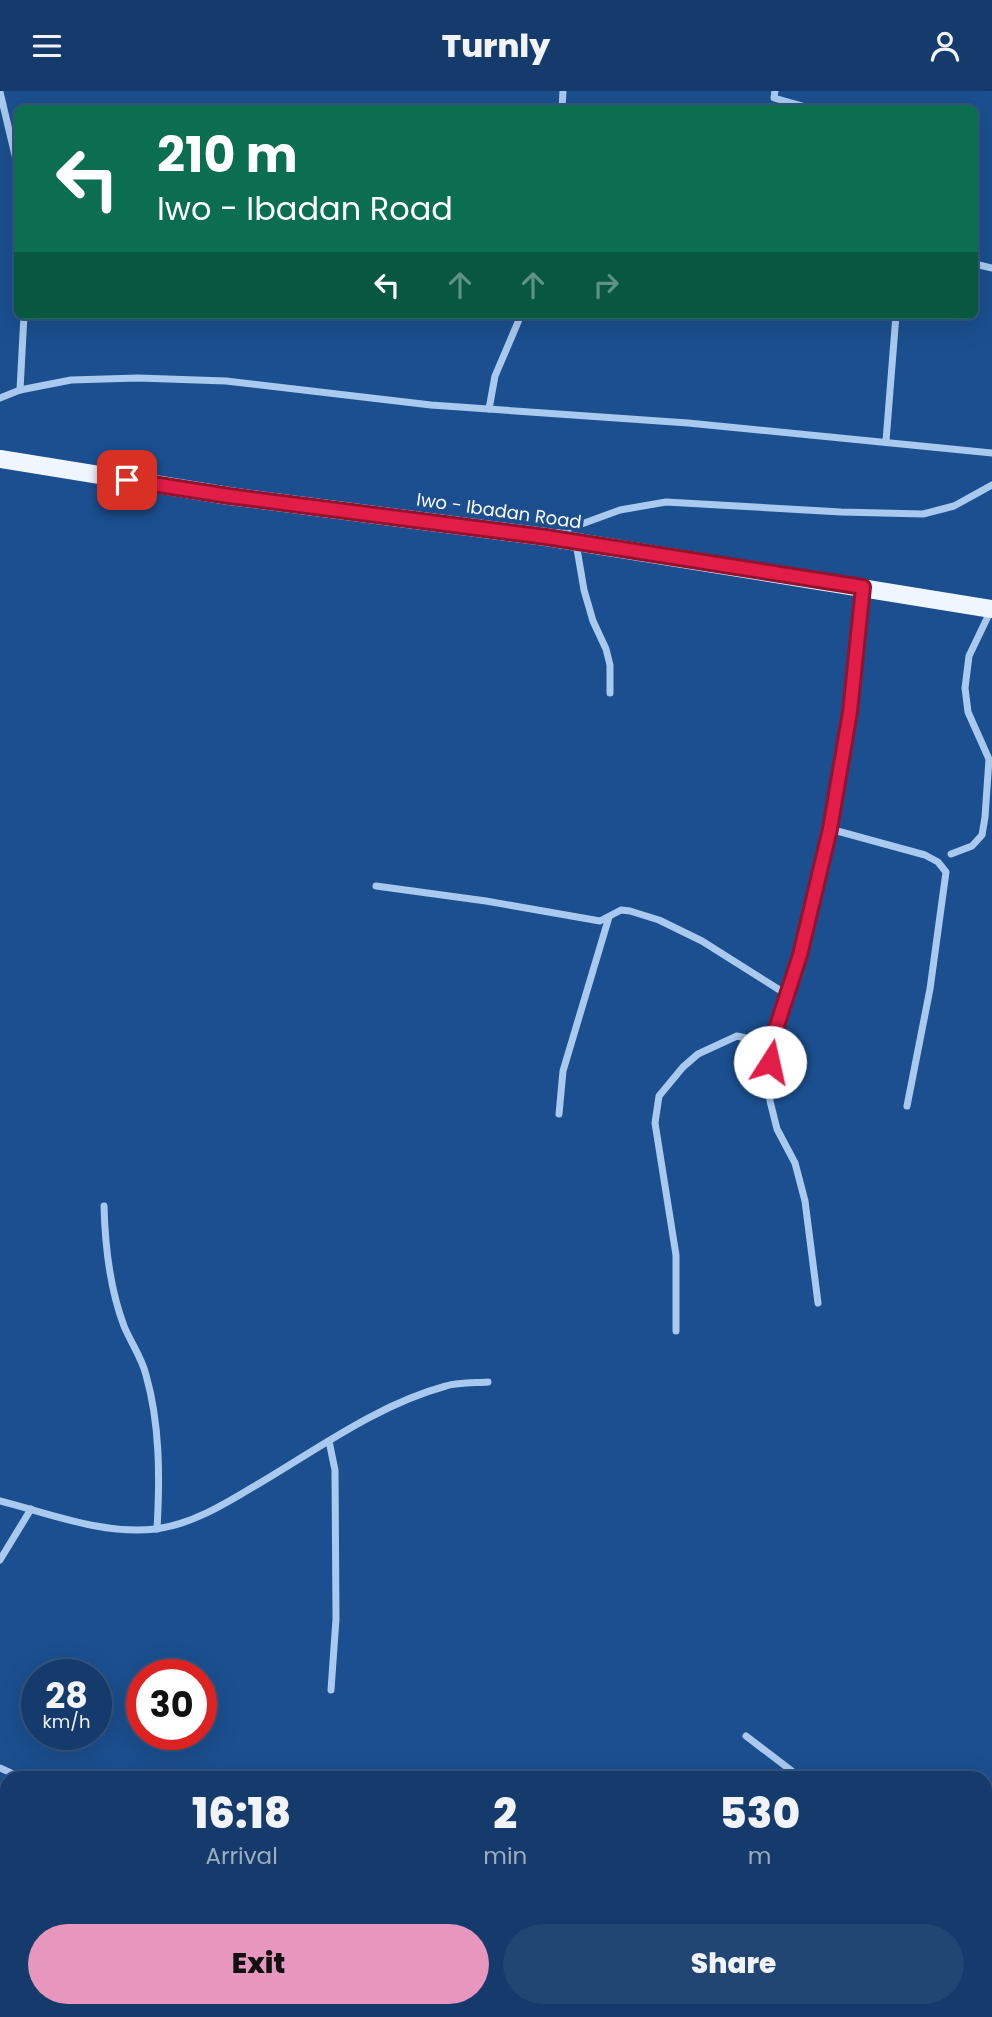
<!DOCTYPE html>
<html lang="en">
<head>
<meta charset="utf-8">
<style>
  :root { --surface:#143b6b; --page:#214673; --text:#f1f3f6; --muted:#9dadc1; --line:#33557e; --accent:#e797bd }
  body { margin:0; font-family:Poppins,sans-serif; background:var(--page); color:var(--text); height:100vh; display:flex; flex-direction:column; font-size:26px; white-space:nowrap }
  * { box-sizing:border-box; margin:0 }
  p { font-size:23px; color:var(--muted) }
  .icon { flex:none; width:38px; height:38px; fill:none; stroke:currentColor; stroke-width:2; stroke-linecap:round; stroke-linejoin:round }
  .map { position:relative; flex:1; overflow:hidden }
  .drawer { position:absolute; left:0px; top:1680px; width:992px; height:247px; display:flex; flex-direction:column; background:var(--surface); border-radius:21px 21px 0 0; box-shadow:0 7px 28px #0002,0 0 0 2px var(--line) }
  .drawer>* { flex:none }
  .guide { position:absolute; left:14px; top:14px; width:964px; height:214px; border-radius:10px; box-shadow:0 7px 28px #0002,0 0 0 2px var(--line); background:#0b6e4f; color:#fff; overflow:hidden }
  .speed { position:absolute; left:21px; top:1568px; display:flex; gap:14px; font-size:35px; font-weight:700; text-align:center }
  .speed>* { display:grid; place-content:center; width:91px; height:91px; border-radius:50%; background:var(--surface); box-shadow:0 7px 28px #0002,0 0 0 2px var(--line); line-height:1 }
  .speed small { font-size:18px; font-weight:400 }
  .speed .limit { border:10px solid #d22; background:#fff; color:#111 }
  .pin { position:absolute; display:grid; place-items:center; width:60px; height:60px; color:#fff; margin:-30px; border-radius:14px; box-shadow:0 4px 10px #0006 }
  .me { position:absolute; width:77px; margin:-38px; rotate:10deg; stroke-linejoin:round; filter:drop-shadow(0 0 5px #0008) }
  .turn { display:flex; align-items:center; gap:24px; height:147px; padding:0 28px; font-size:32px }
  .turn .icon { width:91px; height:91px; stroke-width:2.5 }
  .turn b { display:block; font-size:49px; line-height:60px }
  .lanes { display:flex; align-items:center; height:66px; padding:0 28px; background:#0003; justify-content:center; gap:35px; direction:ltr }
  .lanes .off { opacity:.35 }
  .eta { display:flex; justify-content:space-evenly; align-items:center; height:119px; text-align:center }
  .eta b { font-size:42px; font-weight:800; line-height:49px }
  .primary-button { display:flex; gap:14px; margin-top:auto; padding:14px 28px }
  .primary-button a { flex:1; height:80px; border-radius:42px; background:var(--accent); color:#111; font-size:28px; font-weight:800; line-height:80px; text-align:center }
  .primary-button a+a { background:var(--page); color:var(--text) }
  header { display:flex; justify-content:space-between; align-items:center; height:91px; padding:0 28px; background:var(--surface); font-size:32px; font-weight:800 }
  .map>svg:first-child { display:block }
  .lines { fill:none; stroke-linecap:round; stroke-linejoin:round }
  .stream { stroke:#9cc4f0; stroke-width:4.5 }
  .minor { stroke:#a9c9ee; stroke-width:7 }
  .primary { stroke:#f0f6ff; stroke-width:18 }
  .route-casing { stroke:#92132f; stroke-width:18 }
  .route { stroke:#e11d48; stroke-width:12 }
  .labels { text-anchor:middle; stroke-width:7; stroke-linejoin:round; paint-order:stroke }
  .street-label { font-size:18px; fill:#fff; stroke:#1b4f8f }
</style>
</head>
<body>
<header><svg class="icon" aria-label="menu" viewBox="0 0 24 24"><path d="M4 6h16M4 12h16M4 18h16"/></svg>Turnly<svg class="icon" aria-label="person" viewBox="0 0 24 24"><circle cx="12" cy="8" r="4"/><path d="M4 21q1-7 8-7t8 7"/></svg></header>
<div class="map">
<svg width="992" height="1926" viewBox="0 0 992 1926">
  <rect width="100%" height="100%" fill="#1b4f8f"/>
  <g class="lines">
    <g class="stream">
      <path d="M0,1779l7,2"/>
      <path d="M189,1920l6,5"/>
    </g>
    <g class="minor">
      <path d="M775,0l-1,7 39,11"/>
      <path d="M0,1l18,76"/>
      <path d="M562,18l1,-18"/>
      <path d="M975,173l17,4"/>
      <path d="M20,299l4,-75"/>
      <path d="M0,307l20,-8 51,-10 67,-2 88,3 205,24 257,18 304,30"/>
      <path d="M489,318l6,-33 26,-61"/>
      <path d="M886,350l10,-126"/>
      <path d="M557,442l63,-23 46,-8 175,10 82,2 31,-8 38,-21"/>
      <path d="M576,452l8,47 9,31 13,28 4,16v28"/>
      <path d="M830,738l95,26 13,7 8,10 -16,117 -23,117"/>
      <path d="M951,763l21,-8 10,-11 3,-18 4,-58 -21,-47 -3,-24 4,-32 22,-46"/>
      <path d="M376,795l110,15 114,20 21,-11 9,1 29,9 43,21 84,53"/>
      <path d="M559,1023l4,-43 46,-154"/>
      <path d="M104,1115c1,39 6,83 20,120 7,17 18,32 22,49 14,49 14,103 11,154"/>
      <path d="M818,1212l-13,-102 -10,-38 -18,-34 -7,-28 -1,-20 2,-37 41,-137 31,-143 11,-80 9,-96"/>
      <path d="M676,1240v-76l-21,-132 4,-27 24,-29 15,-13 39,-18 34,8"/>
      <path d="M329,1350l6,29 1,149 -5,71"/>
      <path d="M0,1410c51,13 103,34 156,28 36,-5 67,-24 97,-42 62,-36 123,-82 193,-101 13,-4 29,-3 42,-4"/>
      <path d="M0,1469l31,-51"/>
      <path d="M746,1645l55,42"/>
      <path d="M0,1677l22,10"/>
      <path d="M985,1814l7,2"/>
      <path d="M985,1833l7,-5"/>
      <path d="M836,1920l5,6"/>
      <path d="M704,1926l4,-6"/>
      <path d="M896,1926l4,-6"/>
    </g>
    <path class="primary" d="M0,368l229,37 317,41 446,72"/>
  </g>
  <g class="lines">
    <g class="route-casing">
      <path id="route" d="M127,389l102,16 317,41 317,50 -13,125 -20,117 -30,126 -29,89 -1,18"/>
    </g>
    <use href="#route" class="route"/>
  </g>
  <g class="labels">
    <g class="street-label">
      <text transform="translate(499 420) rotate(8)" y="6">Iwo - Ibadan Road</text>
    </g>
  </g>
</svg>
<div class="speed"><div>28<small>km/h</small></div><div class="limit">30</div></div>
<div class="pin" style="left:127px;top:389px;background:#d93025"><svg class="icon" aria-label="arrive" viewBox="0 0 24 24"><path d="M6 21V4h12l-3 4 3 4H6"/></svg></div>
<svg class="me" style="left:770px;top:971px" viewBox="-20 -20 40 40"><circle r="19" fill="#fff"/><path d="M0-13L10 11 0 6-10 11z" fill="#e11d48"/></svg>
<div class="guide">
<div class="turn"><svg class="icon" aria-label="left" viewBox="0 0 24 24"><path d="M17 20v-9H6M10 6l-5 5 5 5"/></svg><div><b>210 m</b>Iwo - Ibadan Road</div></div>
<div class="lanes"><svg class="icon" aria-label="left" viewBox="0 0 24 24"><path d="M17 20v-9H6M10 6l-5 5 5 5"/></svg><svg class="icon off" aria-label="ahead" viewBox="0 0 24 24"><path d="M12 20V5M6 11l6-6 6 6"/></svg><svg class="icon off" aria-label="ahead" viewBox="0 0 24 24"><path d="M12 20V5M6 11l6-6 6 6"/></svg><svg class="icon off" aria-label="right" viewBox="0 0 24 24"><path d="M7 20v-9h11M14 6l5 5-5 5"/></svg></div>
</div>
<section class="drawer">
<div class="eta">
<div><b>16:18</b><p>Arrival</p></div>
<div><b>2</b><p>min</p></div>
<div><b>530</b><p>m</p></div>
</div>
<div class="primary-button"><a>Exit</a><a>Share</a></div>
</section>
</div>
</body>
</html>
